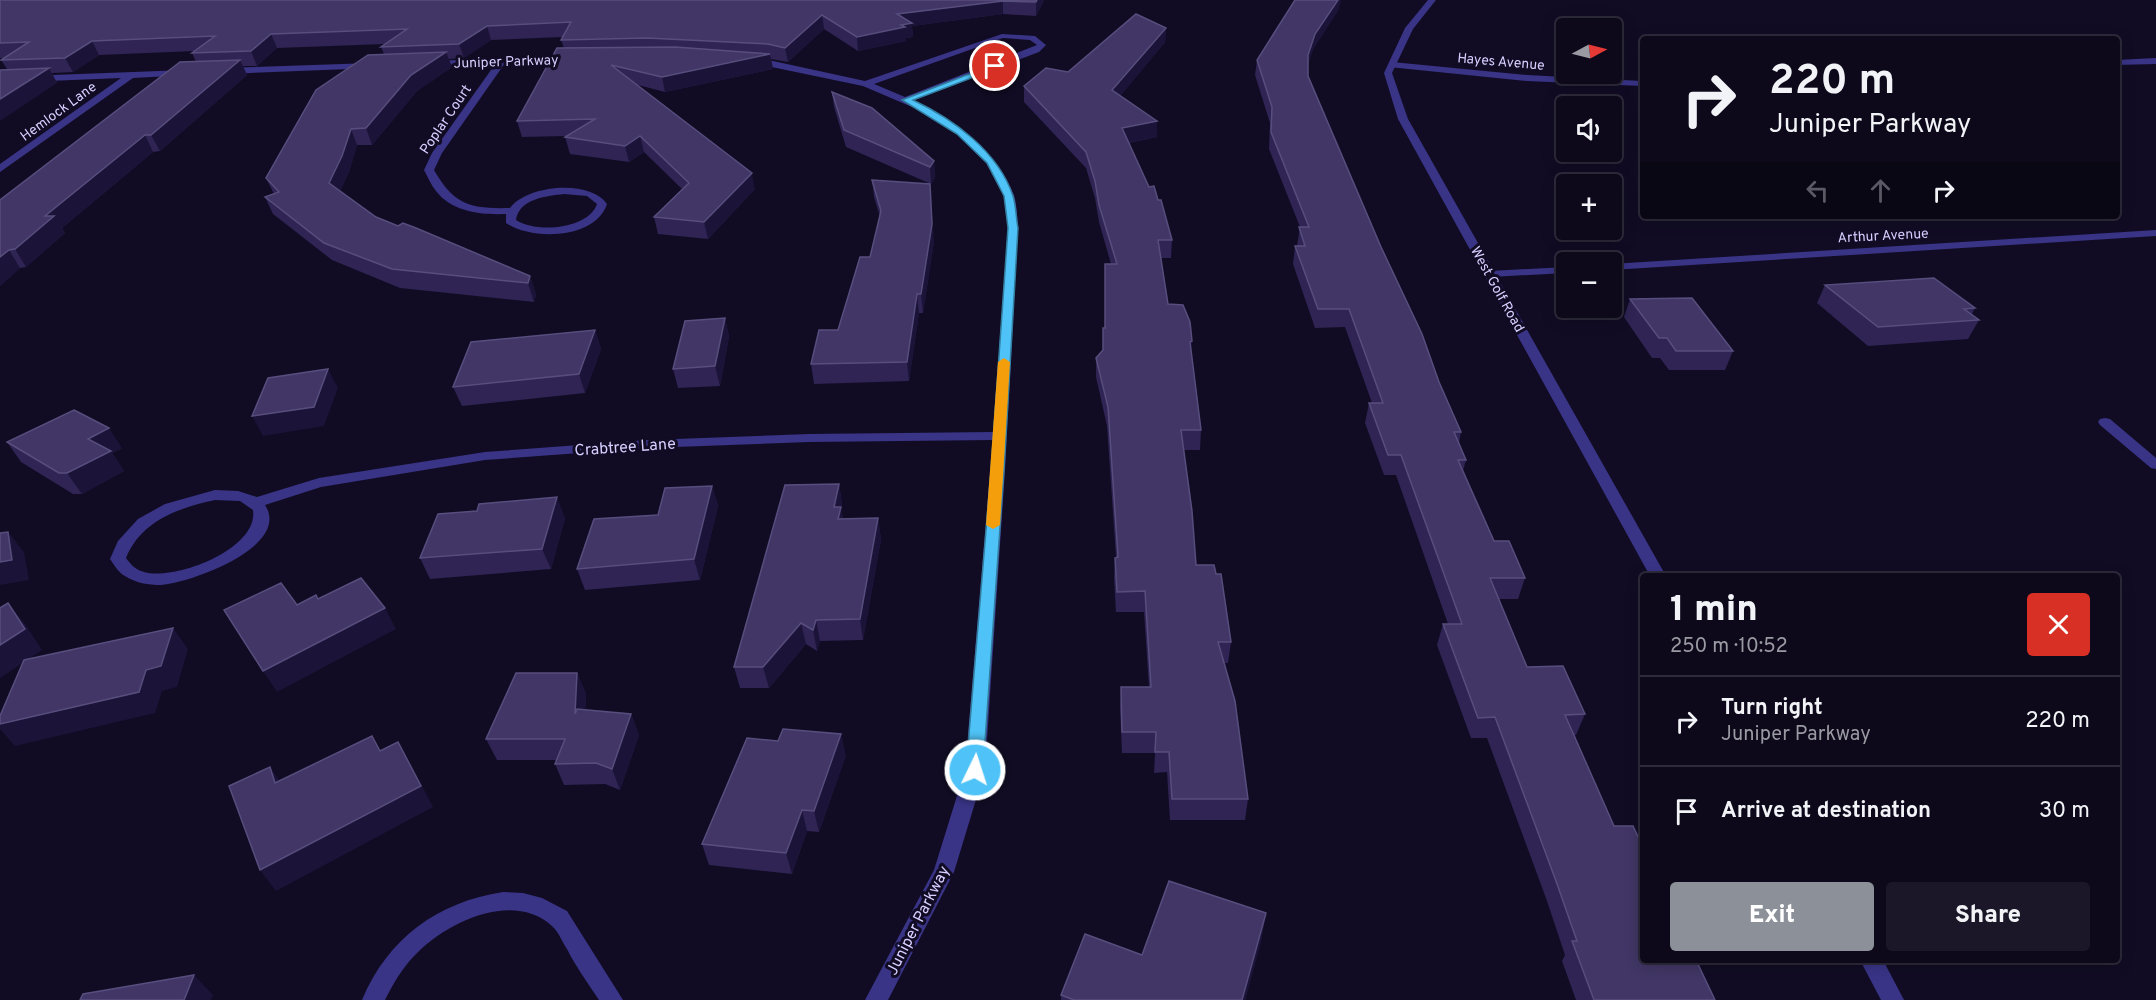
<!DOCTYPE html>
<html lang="en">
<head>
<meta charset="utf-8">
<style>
  :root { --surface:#0d091b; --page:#1b1728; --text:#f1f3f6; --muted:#9a9aa3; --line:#2d2a3a; --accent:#8c9099 }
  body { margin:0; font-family:Overpass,sans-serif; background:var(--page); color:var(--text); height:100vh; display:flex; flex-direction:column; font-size:22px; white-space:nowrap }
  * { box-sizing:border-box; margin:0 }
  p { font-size:20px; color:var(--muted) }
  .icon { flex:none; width:33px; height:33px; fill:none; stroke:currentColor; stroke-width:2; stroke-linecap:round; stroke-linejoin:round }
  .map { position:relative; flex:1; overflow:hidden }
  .sheet { position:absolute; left:1640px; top:573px; width:480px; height:390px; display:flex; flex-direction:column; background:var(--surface); border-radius:6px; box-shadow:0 3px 15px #0003,0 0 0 2px var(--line) }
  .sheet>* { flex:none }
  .banner { position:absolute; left:1640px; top:36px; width:480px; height:183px; border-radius:6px; box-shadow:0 3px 15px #0003,0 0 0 2px var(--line); background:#0d091b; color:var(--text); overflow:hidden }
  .needle { width:39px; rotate:83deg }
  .controls { position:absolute; left:1556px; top:18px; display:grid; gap:12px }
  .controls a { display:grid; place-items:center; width:66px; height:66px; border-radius:6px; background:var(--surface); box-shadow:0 3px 15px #0003,0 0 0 2px var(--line); font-size:30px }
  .pin { position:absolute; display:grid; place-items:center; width:51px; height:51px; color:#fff; margin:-26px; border:3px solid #fff; border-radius:50%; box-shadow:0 2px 6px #0007 }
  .me { position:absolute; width:66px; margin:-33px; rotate:4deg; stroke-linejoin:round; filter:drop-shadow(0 0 4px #0008) }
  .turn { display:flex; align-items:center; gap:21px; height:126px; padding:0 30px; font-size:27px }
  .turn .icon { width:78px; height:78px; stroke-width:2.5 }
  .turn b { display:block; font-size:42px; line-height:51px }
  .lanes { display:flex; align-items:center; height:57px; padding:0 30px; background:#0003; justify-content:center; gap:30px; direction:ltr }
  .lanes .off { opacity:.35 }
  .round { display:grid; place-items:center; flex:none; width:63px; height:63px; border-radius:6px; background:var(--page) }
  .head { display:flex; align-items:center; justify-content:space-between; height:102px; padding:0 30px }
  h1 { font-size:36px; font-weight:800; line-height:45px }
  .primary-button { display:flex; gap:12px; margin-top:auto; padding:12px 30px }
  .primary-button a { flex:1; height:69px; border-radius:6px; background:var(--accent); color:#fff; font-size:24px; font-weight:800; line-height:69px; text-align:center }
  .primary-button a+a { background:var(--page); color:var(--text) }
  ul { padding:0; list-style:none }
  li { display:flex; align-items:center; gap:18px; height:90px; padding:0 30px; border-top:2px solid var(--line) }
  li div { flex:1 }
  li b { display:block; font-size:22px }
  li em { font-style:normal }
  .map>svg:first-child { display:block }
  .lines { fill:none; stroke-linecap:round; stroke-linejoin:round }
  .service { fill:#393486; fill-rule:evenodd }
  .minor { fill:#393486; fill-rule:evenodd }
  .tertiary { fill:#393486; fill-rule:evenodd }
  .wall { fill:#2f2453 }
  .shaded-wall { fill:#1b1338 }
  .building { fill:#413665; stroke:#584e7e; stroke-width:1.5 }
  .route { fill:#4fc3f7; stroke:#337fa1; stroke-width:1.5 }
  .slow { fill:#f59e0b }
  .labels { text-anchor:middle; stroke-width:6; stroke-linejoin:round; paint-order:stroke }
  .far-street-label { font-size:14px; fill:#d6cfff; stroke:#110c24 }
  .street-label { font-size:16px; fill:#d6cfff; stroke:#110c24 }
</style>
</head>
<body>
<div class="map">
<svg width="2156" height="1000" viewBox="0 0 2156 1000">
  <rect width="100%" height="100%" fill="#110c24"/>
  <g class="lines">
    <path class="service" d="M2105,418l5,1 46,39v11l-5,-1 -51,-43 -2,-3 2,-3z"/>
    <g class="minor">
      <path d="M1002,34l33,2 11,9 -7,7 -127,49c42,17 85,50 102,94 3,10 3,23 4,33l-13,242 -20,300 -31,102 -66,128h-23l69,-130 31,-100 28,-330 -184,2 -161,6 -163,12 -164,27 -56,18c27,42 -76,78 -104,80 -13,0 -25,-2 -36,-9 -6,-3 -11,-11 -15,-17l8,-18 20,-22 27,-15 50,-14 23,1 19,6 62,-19 166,-26 163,-12 161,-6 184,-2 15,-204 -4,-32 -18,-33 -29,-29 -31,-21 -63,-27 -115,-24 4,-3 21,2 92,20zM1003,38l27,2 7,5 -132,52 -31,-13zM215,500l25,1 13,9c6,39 -78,71 -109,62 -8,-2 -13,-7 -18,-14 15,-37 52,-50 89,-58z"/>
      <path d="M573,56v4h-3l-65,3 -63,90 -8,17c20,35 36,39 76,38 17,-23 80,-29 97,-4 -11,35 -75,37 -101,19v-9c-25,1 -54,-2 -70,-23 -5,-6 -8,-14 -12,-21l8,-17 64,-90 -64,3 -4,-3 1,-2zM564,194l23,2 10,8c-9,26 -62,29 -81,16 3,-21 30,-24 48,-26z"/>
      <path d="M2156,58v6l-40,1v-5z"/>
      <path d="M1392,62l135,13 115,6v5l-115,-5 -138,-14v-4z"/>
      <path d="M372,63l3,1v4l-150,6 -4,-3 4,-3z"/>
      <path d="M186,70l3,1v4l-56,3 -133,94v-8l121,-86 -121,5v-6z"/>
      <path d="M2156,230v6l-545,34v-6z"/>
      <path d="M1566,267v6l-76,4 -6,-3 6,-3z"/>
      <path d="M503,892l20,1 19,5 25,13 56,89h-24c-11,-17 -23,-33 -32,-51 -5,-7 -8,-17 -15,-23 -38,-35 -102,-5 -133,25 -15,14 -25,31 -34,49h-23c26,-62 76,-98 141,-108z"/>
    </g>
    <g class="tertiary">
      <path d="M1428,0h8l-23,29 -21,44 16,46 258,457h-16l-252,-457 -14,-46 21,-45z"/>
      <path d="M1860,960h23l21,40h-23z"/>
    </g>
  </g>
  <g class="wall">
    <path d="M0,0h1044l-8,16 -33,-2 -91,12 1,11 -7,1v3l-48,10 -34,-22 -36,33 -17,-3 2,10 -108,23 -27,-7 117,104 -47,50 -50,-5 -4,-17 28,-28 -38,-37 -15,10 -59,-8 -5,-17 3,-1 -46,1 -5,-16 47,-73 -3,-8 2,-3 -72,3 -27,18 -15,1 3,8 -35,24 -45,54h-15l-8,27 -9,19 36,26 154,59 6,19 -2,7 -134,-14 -68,-28 -59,-46 -8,-17 9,-3 -8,-16 118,-124 -3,-7 4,-3 -108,4 -20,18h-14l4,9 -87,76 -7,1 -91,76 3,5 -39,34 -6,1 -20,18v-86l196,-138 -4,-9 3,-2 -96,4 -26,17 -21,1 5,10 -50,-14 -6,-9 3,-2h-4z"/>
    <path d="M1339,9l-26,40 -5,15v12l153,356 -2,11 7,17 -3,11 31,70 31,37 -7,21h-20l29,68 58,47 -9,21h-2l40,91 101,174h-139l-14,-39 3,-6 -18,-54 -60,-163h-16l-34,-93 6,-21h5l-52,-149h-12l-19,-52 4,-20h3l-27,-76 -30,1 -22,-64 2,-18h2l3,-19 -31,-78 1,-26 -15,-48 2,-15z"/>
    <path d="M1166,28l-1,14 -45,54 37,25v16l-28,6 43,97 -1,18h-10l7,46 23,51 10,75 -1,20h-16l12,115 35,77 -3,21h-4l24,136 -3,21h-75l-3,-48 -13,1 1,-20h-33l-2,-45 1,-21h28l-5,-75h-28l-2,-34 1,-20 1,-1 -9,-131 -11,-49v-19l7,-8 2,-22v-64h6l-12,-42 -4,-24 -9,-30 -62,-66v-16l44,-14z"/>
    <path d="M832,92l102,69 1,17 -4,6 -85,-37 -12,-40z"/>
    <path d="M872,180l62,61 -11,72h-4l-10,68 -95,3 -3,-20 27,-34 32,-73 10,-40 -6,-20z"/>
    <path d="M1825,285l150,23 -3,6 7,6 -11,19 -100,7 -51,-43z"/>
    <path d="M1630,299l103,52 -8,19h-56l-9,-12h-8l-28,-41z"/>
    <path d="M725,318l4,19 -9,49 -42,2 -5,-19z"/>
    <path d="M595,330l6,19 -16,44 -123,13 -9,-19z"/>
    <path d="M7,442l115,6 -10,5 12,18 -42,23h-9l-52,-32z"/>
    <path d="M839,484l3,20 -1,6 2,9 35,-1 3,21 -18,101 -43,1 -3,10 -11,-7 -37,44h-29l-6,-21z"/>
    <path d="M712,486l6,20 -18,74 -115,10 -8,-21 81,-54z"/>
    <path d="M477,511l88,7 -14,51 -121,10 -10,-21z"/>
    <path d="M577,673l9,21 -1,16 46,4 8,21 -19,55 -15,-6 -41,1 -9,-21 1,-4h-59l-11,-21z"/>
    <path d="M846,755l-27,77 -12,-1 -15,43 -83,-9 -7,-21z"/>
    <path d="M1266,913l-5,28 -16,59h-184v-5l81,-40z"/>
  </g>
  <g class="shaded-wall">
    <path d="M1037,0h7l-8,16v-14z"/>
    <path d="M1338,0h3l-2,9 -26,40 -7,21 2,-15 7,-21z"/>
    <path d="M1003,1v13l-91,12 1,11 -7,1v3l-48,10 -1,-14 40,-23z"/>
    <path d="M822,15l2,14 -36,33 -3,-14z"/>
    <path d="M487,26l4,14 -27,18 -5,-14z"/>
    <path d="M1166,28l-1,14 -53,64v-16z"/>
    <path d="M271,34l6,14 -20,18 -6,-15z"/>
    <path d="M92,41l7,14 -26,17 -8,-14z"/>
    <path d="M446,52l6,15 -35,24 -45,54 -6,-17 45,-53z"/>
    <path d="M770,54l3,15 -108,23 -3,-15z"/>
    <path d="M240,60l7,15 -87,76 -9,-16z"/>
    <path d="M49,68l8,15 -57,38v-22z"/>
    <path d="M1157,121v16l-35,7v-16z"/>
    <path d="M351,129l6,16 -8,27 -13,28 -7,-17z"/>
    <path d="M145,135l8,17 -91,76 3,5 -39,34 -11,-18 30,-33z"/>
    <path d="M640,136l4,16 -15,10 -4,-16z"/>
    <path d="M934,161l1,17 -4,6 -1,-17z"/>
    <path d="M752,173l3,16 -47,50 -4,-17z"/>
    <path d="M930,184l4,57 -11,72 -2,-19z"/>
    <path d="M9,250l11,18 -20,18v-29z"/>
    <path d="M530,276l6,19 -2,7 -6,-19z"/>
    <path d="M917,294l2,19 -10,68 -2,-19z"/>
    <path d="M725,318l4,19 -9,49 -5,-20z"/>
    <path d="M595,330l6,19 -16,44 -6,-19z"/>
    <path d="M1192,341l-1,19 -1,-18z"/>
    <path d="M328,369l10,19 -14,38 -61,10 -11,-20z"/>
    <path d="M109,428l13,20 -10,5 12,18 -42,23 -15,-21 21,-34z"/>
    <path d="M839,484l3,20 -1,6 3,17 -2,12 -8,-32z"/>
    <path d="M712,486l6,20 -18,74 -6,-21z"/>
    <path d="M557,497l8,21 -14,51 -9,-20z"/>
    <path d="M878,518l3,21 -18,101 -3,-21z"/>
    <path d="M8,532l16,20 5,28 -29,5v-23z"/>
    <path d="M8,603l17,21 17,26 -42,28v-33z"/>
    <path d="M385,608l11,21 -119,63 -14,-21z"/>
    <path d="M816,620l4,21 -3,10 -4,-21z"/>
    <path d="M801,623l5,21 -37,44 -6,-21z"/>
    <path d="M173,628l15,21 -11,38 -15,4 -7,22 -140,33 -15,-17v-5z"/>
    <path d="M577,673l9,21 -2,41 -9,-21z"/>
    <path d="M631,714l8,21 -19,55 -8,-21z"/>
    <path d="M841,734l5,21 -27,77 -5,-21z"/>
    <path d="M398,742l12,21 23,44 -157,84 -16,-21z"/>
    <path d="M270,767l15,21 -10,-5z"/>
    <path d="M802,810l5,21 -15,43 -6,-21z"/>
    <path d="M1266,913l-5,28 -16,59h-3z"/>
    <path d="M194,975l19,20 -2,5h-27z"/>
  </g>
  <g class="building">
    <path d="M0,0h1037l-1,2 -33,-1 -106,13 15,9 -11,2 4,2 -48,10 -35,-22 -37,33 -17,-4 -121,-6 -86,2 10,-18 -84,4 -28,18 -78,3 26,-18 -136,5 -20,17 -59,2 23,-17 -123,5 -27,17 -64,2 28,-18 -29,1z"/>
    <path d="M1295,0h43l-23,34 -7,21v21l73,171 41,87 17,48 22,50h-7l12,28h-8l36,81h15l16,37h-35l37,89 36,-1 22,48 -20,1 49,111h19l9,19v115h54l19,40h-121l-22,-59h5l-21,-60 -61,-164 -17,1 -35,-94h19l-61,-169h-13l-19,-52h14l-34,-94h-31l-23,-63h10l-6,-19h10l-38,-95 1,-25 -15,-47z"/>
    <path d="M1136,14l30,14 -54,62 45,31 -35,7 27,59 5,-1 4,14h3l11,40h-14l10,64 15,1 7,17 2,19 -2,1 11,88h-20l11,81 4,54h18l2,9h5l10,68h-13l17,59 13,98h-76l-3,-47h-14l1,-20h-34l-1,-45h30l-6,-96 -28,1 -2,-34 3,-1 -10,-150 -12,-49 7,-8v-22h2v-64h12l-18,-59 -4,-24 -9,-29 -62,-66 22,-18 22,4z"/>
    <path d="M675,47l95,7 -108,23 -51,-12 141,108 -48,49 -50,-5 35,-34 -49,-47 -15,10 -60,-9 30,-18 -78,2 40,-73z"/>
    <path d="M446,52l-35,23 -45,53 -15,1 -9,27 -13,27 47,34 22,9 5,-3 13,5 114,48 -2,7 -136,-14 -68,-26 -59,-46 14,-5 -13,-14 50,-88 52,-35z"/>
    <path d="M240,60l-89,75h-6l-100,81h9l-39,33 -6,1 -9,7v-57l180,-138z"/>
    <path d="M49,68l-49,31v-29z"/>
    <path d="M832,92l40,16 62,53 -4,6 -86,-37z"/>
    <path d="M872,180l58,4 2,40 -11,70h-4l-10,68 -96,2 8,-34h19l22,-73h10l11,-46z"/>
    <path d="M1934,278l41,30 -11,1 15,11 -101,7 -53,-42z"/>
    <path d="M1692,298l41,53h-57l-9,-13h-8l-29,-39z"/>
    <path d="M725,318l-10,48 -42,3 12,-48z"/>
    <path d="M595,330l-16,44 -126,13 18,-45z"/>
    <path d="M328,369l-14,38 -62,9 16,-38z"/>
    <path d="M74,410l35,18 -21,11 23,12 -44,22h-8l-52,-31z"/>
    <path d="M839,484l-5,23h7l-3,12 40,-1 -18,101 -44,1 -3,10 -12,-7 -38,44h-29l51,-182z"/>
    <path d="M712,486l-18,73 -117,10 17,-50 64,-4 7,-27z"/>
    <path d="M557,497l-15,52 -122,9 18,-44 39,-3 2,-7z"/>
    <path d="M8,532l4,28 -12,2v-29z"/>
    <path d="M361,578l24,30 -122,63 -39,-61 57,-27 16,22 19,-10 2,4z"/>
    <path d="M8,603l17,26 -25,16v-37z"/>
    <path d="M173,628l-12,38 -15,4 -7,22 -139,32v-8l24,-56z"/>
    <path d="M516,673h61l-2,41 2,-5 54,5 -19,55 -16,-6 -41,1 10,-25h-79z"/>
    <path d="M783,729l58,5 -27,77 -12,-1 -16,43 -84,-9 45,-106 31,3z"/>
    <path d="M372,736l8,15 18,-9 23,44 -161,84 -31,-84 41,-19 5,16z"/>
    <path d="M1169,881l97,32 -24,87h-168l-13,-5 24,-61 57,21z"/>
    <path d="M194,975l-10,25h-104l3,-6z"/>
  </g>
  <path class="route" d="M995,64l4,2 -1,2 -85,32c40,19 85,51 100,96 3,9 3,22 5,32l-14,242 -21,300 -2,5 -6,2 -6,-2 -3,-5 25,-300 17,-242 -4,-32 -17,-33 -30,-29 -55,-34z"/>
  <path class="slow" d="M1004,358l6,4 -10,163 -7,4 -7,-4 12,-163z"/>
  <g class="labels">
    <g class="far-street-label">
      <text transform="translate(506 61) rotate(-2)" y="5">Juniper Parkway</text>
      <text transform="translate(1501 61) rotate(5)" y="5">Hayes Avenue</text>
      <text transform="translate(58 111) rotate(-36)" y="5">Hemlock Lane</text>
      <text transform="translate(445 119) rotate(-56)" y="5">Poplar Court</text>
      <text transform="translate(1883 235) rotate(-3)" y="5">Arthur Avenue</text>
      <text transform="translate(1498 289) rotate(61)" y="5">West Golf Road</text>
    </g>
    <g class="street-label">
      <text transform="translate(625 446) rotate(-4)" y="6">Crabtree Lane</text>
      <text transform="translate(917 920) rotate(-63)" y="6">Juniper Parkway</text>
    </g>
  </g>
</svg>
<div class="controls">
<a><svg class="needle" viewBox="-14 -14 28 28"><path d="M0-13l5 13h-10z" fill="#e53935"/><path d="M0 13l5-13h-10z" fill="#9a9aa3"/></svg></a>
<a><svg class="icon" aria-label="sound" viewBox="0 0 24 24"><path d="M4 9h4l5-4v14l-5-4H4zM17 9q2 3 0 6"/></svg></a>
<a>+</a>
<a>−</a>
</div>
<div class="pin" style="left:995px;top:66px;background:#d93025"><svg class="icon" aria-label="arrive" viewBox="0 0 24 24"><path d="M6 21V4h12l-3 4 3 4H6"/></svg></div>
<svg class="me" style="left:975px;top:770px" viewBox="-20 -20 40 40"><circle r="17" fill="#4fc3f7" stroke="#fff" stroke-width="3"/><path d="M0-11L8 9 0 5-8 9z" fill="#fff"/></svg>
<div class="banner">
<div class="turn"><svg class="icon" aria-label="right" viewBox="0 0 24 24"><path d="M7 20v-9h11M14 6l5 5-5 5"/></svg><div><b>220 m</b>Juniper Parkway</div></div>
<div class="lanes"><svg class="icon off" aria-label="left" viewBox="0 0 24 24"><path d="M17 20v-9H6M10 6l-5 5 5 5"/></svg><svg class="icon off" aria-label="ahead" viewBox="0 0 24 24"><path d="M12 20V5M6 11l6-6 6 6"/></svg><svg class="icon" aria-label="right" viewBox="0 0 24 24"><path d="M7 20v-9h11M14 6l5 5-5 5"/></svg></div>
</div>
<section class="sheet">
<div class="head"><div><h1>1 min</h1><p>250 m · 10:52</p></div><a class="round" style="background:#d93025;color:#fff"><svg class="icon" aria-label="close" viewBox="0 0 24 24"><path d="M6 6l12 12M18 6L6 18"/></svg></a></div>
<ul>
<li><svg class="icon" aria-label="right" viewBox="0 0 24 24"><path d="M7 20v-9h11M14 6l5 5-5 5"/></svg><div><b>Turn right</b><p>Juniper Parkway</p></div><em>220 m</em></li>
<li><svg class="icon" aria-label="arrive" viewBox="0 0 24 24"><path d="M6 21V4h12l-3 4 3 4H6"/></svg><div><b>Arrive at destination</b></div><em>30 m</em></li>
</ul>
<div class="primary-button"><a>Exit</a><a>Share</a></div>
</section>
</div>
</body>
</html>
